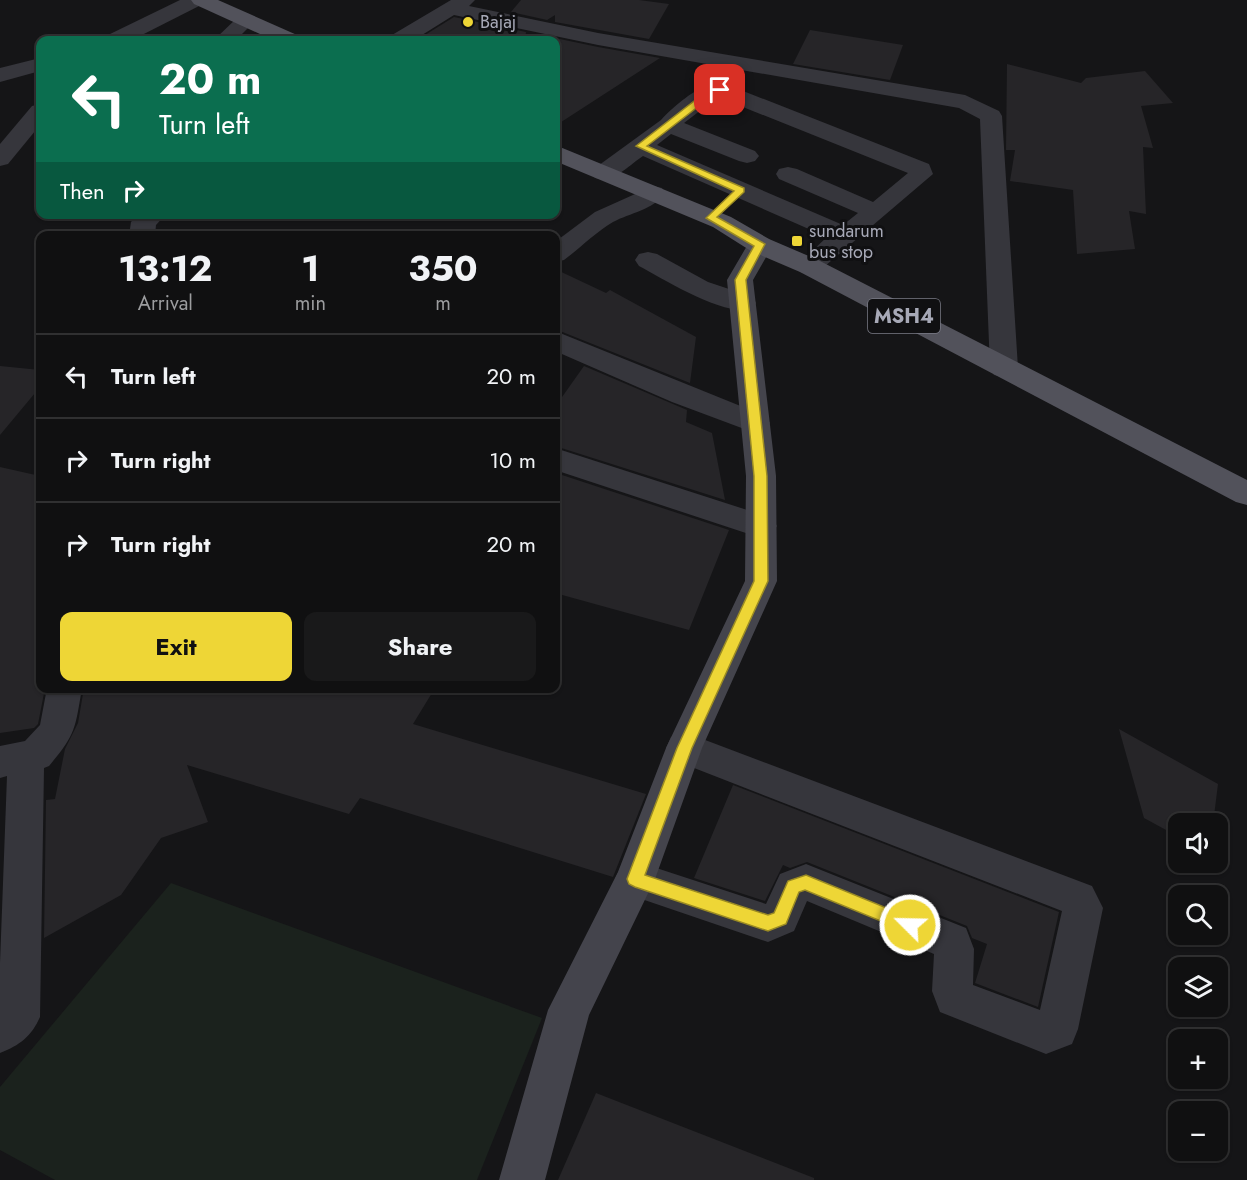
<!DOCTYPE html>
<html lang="en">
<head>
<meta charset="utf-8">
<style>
  :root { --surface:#101011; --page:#19191a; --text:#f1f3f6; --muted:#9c9d9f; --line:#303031; --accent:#eed636 }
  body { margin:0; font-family:Jost,sans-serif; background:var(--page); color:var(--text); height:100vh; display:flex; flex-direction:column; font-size:22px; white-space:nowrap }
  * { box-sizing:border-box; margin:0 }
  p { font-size:20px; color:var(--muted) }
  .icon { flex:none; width:33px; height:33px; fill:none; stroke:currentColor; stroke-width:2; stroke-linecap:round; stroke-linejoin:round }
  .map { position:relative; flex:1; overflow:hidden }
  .details { position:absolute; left:36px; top:231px; width:524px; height:462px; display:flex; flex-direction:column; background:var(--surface); border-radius:12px; box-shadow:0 2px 4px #0004,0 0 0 2px var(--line) }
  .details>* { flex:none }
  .guide { position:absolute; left:36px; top:36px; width:524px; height:183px; border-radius:12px; box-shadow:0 2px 4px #0004,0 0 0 2px var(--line); background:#0b6e4f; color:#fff; overflow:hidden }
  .buttons { position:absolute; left:1168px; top:813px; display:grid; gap:12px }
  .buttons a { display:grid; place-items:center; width:60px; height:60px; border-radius:12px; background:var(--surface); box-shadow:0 2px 4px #0004,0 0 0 2px var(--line); font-size:30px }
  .pin { position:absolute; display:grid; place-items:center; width:51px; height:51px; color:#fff; margin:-26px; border-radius:12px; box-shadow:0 3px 9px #0006 }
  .me { position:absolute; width:66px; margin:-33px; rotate:293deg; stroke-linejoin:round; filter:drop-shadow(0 0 4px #0008) }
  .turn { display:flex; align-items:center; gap:21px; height:126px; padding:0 24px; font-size:27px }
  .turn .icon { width:78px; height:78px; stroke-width:2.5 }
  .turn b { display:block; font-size:42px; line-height:51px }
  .then { display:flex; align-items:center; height:57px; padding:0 24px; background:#0003; gap:12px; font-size:22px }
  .eta { display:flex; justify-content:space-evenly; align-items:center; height:102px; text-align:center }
  .eta b { font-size:36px; font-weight:700; line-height:42px }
  .button { display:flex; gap:12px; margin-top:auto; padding:12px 24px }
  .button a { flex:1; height:69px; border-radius:12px; background:var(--accent); color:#111; font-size:24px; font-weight:700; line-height:69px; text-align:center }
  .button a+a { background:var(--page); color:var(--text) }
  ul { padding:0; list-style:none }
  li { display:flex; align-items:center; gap:18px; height:84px; padding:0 24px; border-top:2px solid var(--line) }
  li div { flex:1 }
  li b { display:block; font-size:22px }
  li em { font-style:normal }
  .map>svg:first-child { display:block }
  .green { fill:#1b221d }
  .building { fill:#262528 }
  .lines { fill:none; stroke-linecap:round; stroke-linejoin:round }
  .street { fill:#36363c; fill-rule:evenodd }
  .secondary { fill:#44444c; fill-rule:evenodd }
  .primary { fill:#52525b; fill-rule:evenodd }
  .route { fill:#eed636; stroke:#9b8b23; stroke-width:1.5 }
  .poi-dot { fill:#eed636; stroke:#101012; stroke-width:2 }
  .labels { text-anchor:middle; stroke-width:6; stroke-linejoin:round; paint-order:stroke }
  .far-poi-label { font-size:18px; fill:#a7a9b7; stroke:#101012; text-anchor:start }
  .shield { fill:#101012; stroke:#7a7b86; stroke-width:1.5 }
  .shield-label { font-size:20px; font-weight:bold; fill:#a7a9b7 }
</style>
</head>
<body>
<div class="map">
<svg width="1247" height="1180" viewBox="0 0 1247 1180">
  <rect width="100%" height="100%" fill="#151517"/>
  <path class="green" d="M171,883l371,135 -65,162h-422l-55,-30v-63z"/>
  <g class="building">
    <path d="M521,0h118l30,4 -20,35 -94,-17v-7l-8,5 -36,-8z"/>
    <path d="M454,17l72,15 -1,8h-108z"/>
    <path d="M810,30l93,15 -13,35 -97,-16z"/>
    <path d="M555,38l43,9 62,11 -105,68z"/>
    <path d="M1007,64l74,19 5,-5 59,-7 28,32 -32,3 12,42 -10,-1 3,67 -17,-3 6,38 -58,5 -4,-64 -63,-9 5,-31h-9z"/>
    <path d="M555,269l51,24 4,-3 86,47 -6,46 -135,-54z"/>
    <path d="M0,366l40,4v17l-40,48z"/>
    <path d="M584,366l103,44 -1,12 26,11 13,67 -170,-54v-39z"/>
    <path d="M0,467l40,9v212h5l-7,36 -4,4 -34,5z"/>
    <path d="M562,475l167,55 -40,100 -134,-37v-107z"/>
    <path d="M84,688h351l-22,36 233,70 -33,83 -253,-79 -11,16 -162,-49 21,57 -47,16 -40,57 -77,43 2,-138 9,-1 10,-50 13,-26z"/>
    <path d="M1119,729l99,55 -5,40h-34v13l-35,-19z"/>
    <path d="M733,785l326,127 -21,95 -63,-24 12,-39 -15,-6 -5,-12 -160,-64 -17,6 -7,-3 -18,36 -71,-23z"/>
    <path d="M596,1093l218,85v2h-256z"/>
  </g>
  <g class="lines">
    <g class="street">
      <path d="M180,0h26l-3,4 -71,36h-27l3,-5z"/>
      <path d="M451,0h24l-6,6 129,27 367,62 34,16 3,5 16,252 -4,7 -10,2 -10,-2 -4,-7 -10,-249 -21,-11 -361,-63 -144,-30 -40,25h-25l3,-5z"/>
      <path d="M245,15l7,2 3,4 -19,19h-22l24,-23z"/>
      <path d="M40,58v13l-40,11v-14z"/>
      <path d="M714,83l14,2 201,79 4,10 -115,98 -9,2 -9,-2 -4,-6 31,-29 -184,-81c-15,10 -29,27 -48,22l-3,-5 3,-5 66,-48c13,-14 34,-32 53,-37zM718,97l190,76 -35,29 -76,-33 -9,-2 -9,2 -3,5 3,5 79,34 -15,12 -186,-80 14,-11 68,27 8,2 8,-2 4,-5 -4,-5 -71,-28z"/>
      <path d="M40,104v21l-32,39 -8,2v-22l32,-38z"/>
      <path d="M653,186l9,2 3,5c-12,17 -35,20 -52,29 -17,10 -33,26 -49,38l-9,2v-20l40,-30z"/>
      <path d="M138,214h28l-10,11 -1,11h-26l2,-14z"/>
      <path d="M648,252l9,2 51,28 45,15 3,6 -3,6c-29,8 -88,-29 -114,-43l-4,-6 4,-6z"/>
      <path d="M555,331l210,85 5,7 -5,7 -10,3 -83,-31 -117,-51z"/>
      <path d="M555,448l217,70 5,8 -5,8 -11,4 -206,-68z"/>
      <path d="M47,688h35c-7,41 -6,46 -33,78l-5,2 -4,249c-9,20 -20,28 -40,36v-90l7,-187 -7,2v-32l25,-5 15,-16z"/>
      <path d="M684,732l408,154 11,22 -25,121 -6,15 -26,10 -106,-42 -8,-21 2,-37 -127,-53 -13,30 -26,11 -147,-50 -6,-13 6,-13 14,-5 131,43 14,-30 26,-10 160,64 8,21 -1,36 67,25 22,-99 -391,-152 -5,-11 5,-11z"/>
    </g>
    <path class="secondary" d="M760,237l9,2 4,6 -20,35 23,196 1,105 -75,167 -47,131 -66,136 -44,165h-46l49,-170 70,-138 48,-124 79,-167 1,-105 -19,-196 24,-41z"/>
    <g class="primary">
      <path d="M191,0h27l79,35 3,5h-27l-79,-36z"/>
      <path d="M555,145l176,72 38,22 49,21 429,220v25l-11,-3 -436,-230 -49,-21 -38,-24 -158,-66z"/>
    </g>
  </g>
  <path class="route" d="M711,88l9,-1 5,3 -9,3 -69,53 97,42v4l-27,25 48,27 -19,36 21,196 1,105 -76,167 -47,127 123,40 6,-2 14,-32 18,-6 110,45 2,5 -2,6 -6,2 -105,-43 -6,2 -13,32 -18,7 -133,-44 -6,-3 -2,-5 50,-131 77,-167v-105l-19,-196 19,-34 -48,-28 28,-27 -98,-45z"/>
  <g class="poi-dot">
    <circle cx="468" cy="22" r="6"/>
    <rect x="791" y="235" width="12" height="12" rx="3"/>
  </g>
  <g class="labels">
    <g class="far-poi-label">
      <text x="480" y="28">Bajaj</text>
      <text x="809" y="237">sundarum<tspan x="809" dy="21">bus stop</tspan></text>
    </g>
    <rect class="shield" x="868" y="299" width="72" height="34" rx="4.5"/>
    <g class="shield-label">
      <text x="904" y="323">MSH4</text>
    </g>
  </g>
</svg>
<div class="buttons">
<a><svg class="icon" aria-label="sound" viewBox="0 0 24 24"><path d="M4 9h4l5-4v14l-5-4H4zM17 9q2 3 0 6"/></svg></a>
<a><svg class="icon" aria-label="search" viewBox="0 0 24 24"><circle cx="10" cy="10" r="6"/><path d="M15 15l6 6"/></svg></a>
<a><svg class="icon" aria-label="layers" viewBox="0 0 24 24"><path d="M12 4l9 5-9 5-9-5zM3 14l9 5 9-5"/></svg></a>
<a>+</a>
<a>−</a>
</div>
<div class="pin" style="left:720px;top:90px;background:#d93025"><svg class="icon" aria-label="arrive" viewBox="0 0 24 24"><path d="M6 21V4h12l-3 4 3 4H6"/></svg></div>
<svg class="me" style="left:910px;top:925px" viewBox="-20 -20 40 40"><circle r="17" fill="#eed636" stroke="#fff" stroke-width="3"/><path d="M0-11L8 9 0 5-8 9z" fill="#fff"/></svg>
<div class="guide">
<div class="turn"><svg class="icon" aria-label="left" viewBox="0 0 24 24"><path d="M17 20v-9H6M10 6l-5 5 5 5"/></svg><div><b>20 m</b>Turn left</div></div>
<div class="then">Then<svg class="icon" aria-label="right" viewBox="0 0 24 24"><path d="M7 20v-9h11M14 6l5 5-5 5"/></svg></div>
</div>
<section class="details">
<div class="eta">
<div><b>13:12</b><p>Arrival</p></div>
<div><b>1</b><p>min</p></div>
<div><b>350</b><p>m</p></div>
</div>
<ul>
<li><svg class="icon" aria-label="left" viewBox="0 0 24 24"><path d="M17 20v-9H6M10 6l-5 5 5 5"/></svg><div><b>Turn left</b></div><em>20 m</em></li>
<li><svg class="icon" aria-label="right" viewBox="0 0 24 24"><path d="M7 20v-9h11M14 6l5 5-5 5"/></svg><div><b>Turn right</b></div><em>10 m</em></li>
<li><svg class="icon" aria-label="right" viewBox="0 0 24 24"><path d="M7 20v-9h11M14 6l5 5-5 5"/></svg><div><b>Turn right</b></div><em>20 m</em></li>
</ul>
<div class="button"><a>Exit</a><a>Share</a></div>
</section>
</div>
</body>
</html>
